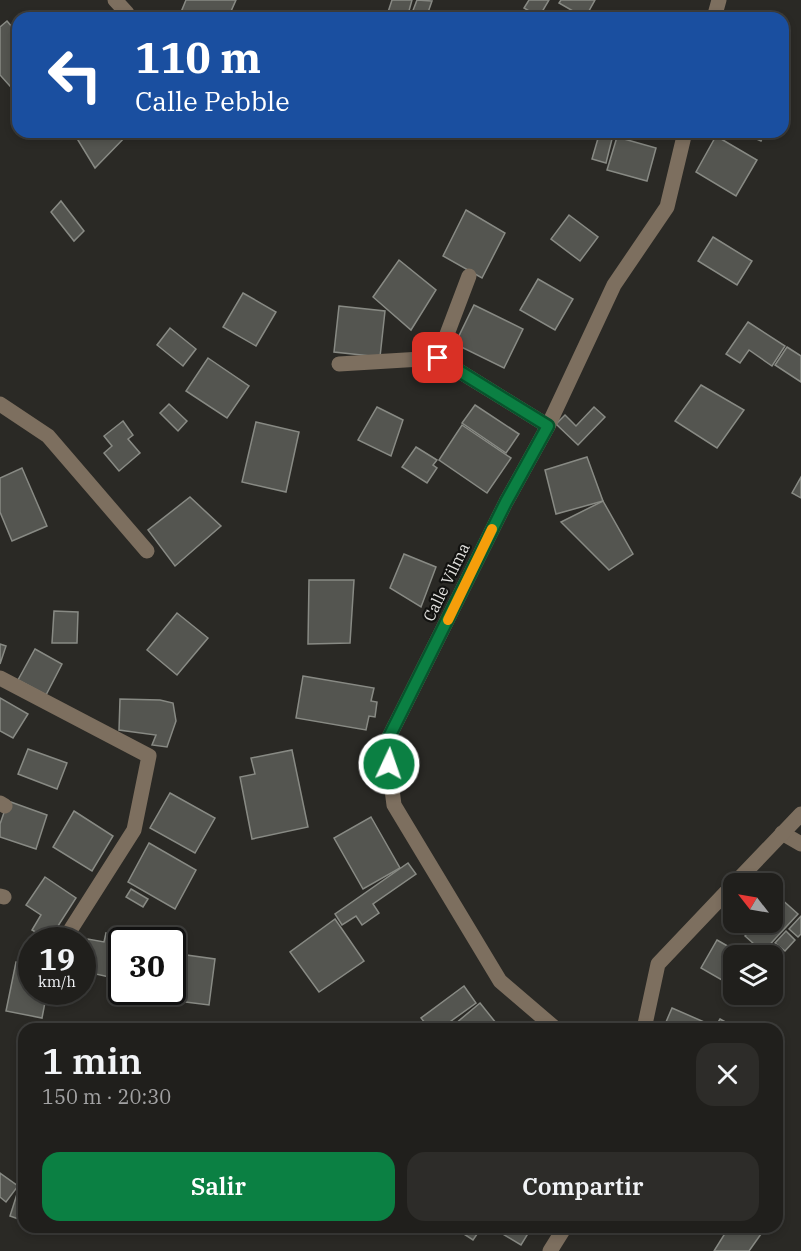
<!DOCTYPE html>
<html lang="es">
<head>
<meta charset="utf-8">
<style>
  :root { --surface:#201f1c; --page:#2d2c29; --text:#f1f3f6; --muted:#a2a2a3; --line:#3d3d3b; --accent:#0b8043 }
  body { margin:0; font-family:"IBM Plex Serif",serif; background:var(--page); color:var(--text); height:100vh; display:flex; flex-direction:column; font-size:22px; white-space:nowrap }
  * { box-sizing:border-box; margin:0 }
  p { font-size:20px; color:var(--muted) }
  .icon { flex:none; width:33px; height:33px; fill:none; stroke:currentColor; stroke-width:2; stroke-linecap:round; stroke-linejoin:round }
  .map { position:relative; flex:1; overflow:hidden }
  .side { position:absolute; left:18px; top:1023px; width:765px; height:210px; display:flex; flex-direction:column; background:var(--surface); border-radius:18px; box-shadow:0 3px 9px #0003,0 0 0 2px var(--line) }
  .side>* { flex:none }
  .hud { position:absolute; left:12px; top:12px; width:777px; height:126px; border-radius:18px; box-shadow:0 3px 9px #0003,0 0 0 2px var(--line); background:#1a4fa0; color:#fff; overflow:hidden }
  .needle { width:39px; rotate:301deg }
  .fabs { position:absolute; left:723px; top:873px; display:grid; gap:12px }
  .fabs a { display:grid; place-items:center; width:60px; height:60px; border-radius:12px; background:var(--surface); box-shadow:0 3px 9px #0003,0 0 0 2px var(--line); font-size:30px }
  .speed { position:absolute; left:18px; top:927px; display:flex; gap:12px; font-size:30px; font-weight:700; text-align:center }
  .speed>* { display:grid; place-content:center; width:78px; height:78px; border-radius:50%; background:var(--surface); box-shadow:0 3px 9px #0003,0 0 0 2px var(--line); line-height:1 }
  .speed small { font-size:15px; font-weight:400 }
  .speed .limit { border:3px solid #111; border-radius:9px; background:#fff; color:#111 }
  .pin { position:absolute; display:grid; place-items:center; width:51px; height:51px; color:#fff; margin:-26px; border-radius:12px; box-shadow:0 3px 9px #0006 }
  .me { position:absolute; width:66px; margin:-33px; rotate:3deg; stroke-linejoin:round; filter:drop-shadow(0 0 4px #0008) }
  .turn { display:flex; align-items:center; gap:21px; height:126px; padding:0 24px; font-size:27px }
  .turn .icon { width:78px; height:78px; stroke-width:2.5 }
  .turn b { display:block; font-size:42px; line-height:51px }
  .round { display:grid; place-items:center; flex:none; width:63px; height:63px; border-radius:18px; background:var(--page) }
  .head { display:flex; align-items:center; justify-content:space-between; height:102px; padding:0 24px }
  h1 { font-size:36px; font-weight:600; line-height:45px }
  .primary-button { display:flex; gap:12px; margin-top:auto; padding:12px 24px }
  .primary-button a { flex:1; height:69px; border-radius:18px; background:var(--accent); color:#fff; font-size:24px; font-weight:600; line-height:69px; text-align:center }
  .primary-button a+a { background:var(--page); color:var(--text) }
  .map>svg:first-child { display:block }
  .building { fill:#545550; stroke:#888a84; stroke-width:1.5 }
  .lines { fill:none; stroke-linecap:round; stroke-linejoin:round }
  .minor { stroke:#7d6f5f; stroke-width:15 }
  .route-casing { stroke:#07532c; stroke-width:15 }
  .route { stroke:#0b8043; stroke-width:10 }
  .slow { stroke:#f59e0b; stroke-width:10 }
  .labels { text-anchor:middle; stroke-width:4.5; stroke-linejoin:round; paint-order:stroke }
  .street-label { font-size:16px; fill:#e4e3e0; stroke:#121210 }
</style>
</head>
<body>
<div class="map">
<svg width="801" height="1251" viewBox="0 0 801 1251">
  <rect width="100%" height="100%" fill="#2a2925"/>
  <g class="building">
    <path d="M186,0h50l-8,18h-47l-2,-1z"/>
    <path d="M392,0h20l-5,18h-21z"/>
    <path d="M417,0l15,1 -6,17 -14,-5z"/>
    <path d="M529,0h20l-10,17 -15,-9z"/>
    <path d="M561,0h34l-10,18 -26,-15z"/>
    <path d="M7,21l11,13v61l-18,-20v-48z"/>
    <path d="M73,132h57l-35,36z"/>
    <path d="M741,132h24l-4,9z"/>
    <path d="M599,135l13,4 -6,24 -14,-4z"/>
    <path d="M716,136l41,24 -21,36 -40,-24z"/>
    <path d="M617,137l39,11 -9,33 -40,-11z"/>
    <path d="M61,201l23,30 -10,10 -23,-29z"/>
    <path d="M466,210l39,23 -23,45 -39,-22z"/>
    <path d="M569,215l29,22 -18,24 -29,-22z"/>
    <path d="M713,237l39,24 -15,24 -39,-24z"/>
    <path d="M399,260l37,30 -25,40 -38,-33z"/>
    <path d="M538,279l35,20 -18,31 -35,-20z"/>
    <path d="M243,293l33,19 -20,34 -33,-19z"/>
    <path d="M474,305l49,24 -19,39 -49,-24z"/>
    <path d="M339,306l46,5 -5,46 -46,-5z"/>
    <path d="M748,322l37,24 -13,20 -23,-16 -9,13 -14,-9z"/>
    <path d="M170,328l26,21 -13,17 -26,-21z"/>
    <path d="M787,347l14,9v26l-26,-17z"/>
    <path d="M208,358l41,28 -22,32 -41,-27z"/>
    <path d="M701,385l43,25 -27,38 -42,-27z"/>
    <path d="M169,404l18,17 -9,10 -18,-18z"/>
    <path d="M475,405l44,29 -13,19 -44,-30z"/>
    <path d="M377,407l26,13 -12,36 -33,-16z"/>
    <path d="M594,407l11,10 -27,28 -22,-21 9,-9 11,11z"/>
    <path d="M123,421l10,14 -5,4 12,14 -21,18 -15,-18 8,-7 -8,-10z"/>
    <path d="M256,422l43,10 -13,60 -44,-10z"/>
    <path d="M462,425l49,33 -24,35 -48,-33z"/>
    <path d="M416,447l21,13 -4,5 4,3 -10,15 -25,-16z"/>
    <path d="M587,457l16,44 -47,13 -11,-44z"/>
    <path d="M22,468l25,58 -35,15 -12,-29v-34z"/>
    <path d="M801,477v21l-9,-5z"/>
    <path d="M190,497l31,29 -46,40 -27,-36z"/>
    <path d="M603,501l30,53 -24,16 -48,-48z"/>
    <path d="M404,554l32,13 -15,40 -31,-19z"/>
    <path d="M309,580h45l-4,63 -42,1z"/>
    <path d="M54,611l24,1 -1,31h-25z"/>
    <path d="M177,613l31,25 -31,37 -30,-25z"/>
    <path d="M0,644l6,2 -6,18z"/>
    <path d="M35,649l27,15 -16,31 -28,-15z"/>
    <path d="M303,676l71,12 -3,13 6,1 -2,15 -6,-1 -3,14 -70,-12z"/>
    <path d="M0,698l28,16 -15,24 -13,-7z"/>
    <path d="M120,699l40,1 13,3 3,18 -9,26 -15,-2 4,-10 -37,-5z"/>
    <path d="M28,749l39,14 -10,26 -39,-15z"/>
    <path d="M292,750l16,77 -56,12 -12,-62 15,-3 -4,-16z"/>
    <path d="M170,793l45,25 -20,35 -45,-25z"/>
    <path d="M8,801l39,14 -11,34 -36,-12v-13z"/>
    <path d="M74,811l39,25 -21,35 -39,-24z"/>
    <path d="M371,817l29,51 -37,21 -29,-51z"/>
    <path d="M149,843l47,27 -21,39 -47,-27z"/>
    <path d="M408,863l8,11 -43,30 6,9 -17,12 -6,-9 -14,9 -7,-11z"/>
    <path d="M45,877l31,21 -27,42 -17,-10 9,-15 -15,-10z"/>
    <path d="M131,889l17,10 -5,8 -17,-10z"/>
    <path d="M779,897l19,17 -35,38 -18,-16 12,-14h15v-17z"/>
    <path d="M801,916v18l-3,3 -9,-8z"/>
    <path d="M335,919l29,42 -45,31 -29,-40z"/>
    <path d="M736,922h15l-7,8z"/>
    <path d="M786,931l9,9 -10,11 -10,-8z"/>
    <path d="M106,933l20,5v2h-4v52h20l-2,6 -29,-8 3,-12 -32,-7v-7l6,-25 16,3z"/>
    <path d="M717,940l28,16h-11v31l-33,-19z"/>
    <path d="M172,953l43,6 -6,46 -47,-6 1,-7h9z"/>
    <path d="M16,962l16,3v27h15l-5,26 -36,-7z"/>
    <path d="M464,986l12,17 -36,26h-10l-9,-11z"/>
    <path d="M480,1003l16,20 -7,6h-40z"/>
    <path d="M672,1008l39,17 -1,4h-47z"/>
    <path d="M720,1019l18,10h-24z"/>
    <path d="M777,1058l6,3 -6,10z"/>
    <path d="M24,1172v49l-14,-5z"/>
    <path d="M0,1173l18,13 -12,16 -6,-5z"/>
    <path d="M453,1227h29l-9,13z"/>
    <path d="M491,1227h41l-11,18z"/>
    <path d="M729,1227h13l19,7 -12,17h-35z"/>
  </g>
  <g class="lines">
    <g class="minor">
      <path d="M115,0l12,13"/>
      <path d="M714,18l5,-18"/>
      <path d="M438,358l31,-82"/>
      <path d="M339,364l99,-6 110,68"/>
      <path d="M0,404l48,32 99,115"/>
      <path d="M0,678l149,78 -15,74 -63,99"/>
      <path d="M0,803l5,3"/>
      <path d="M782,833l19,11"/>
      <path d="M734,884l67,-70"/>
      <path d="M0,896l4,1"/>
      <path d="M556,1029l-56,-48 -106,-176 -8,-62 120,-241 42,-76 66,-141 53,-78 18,-75"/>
      <path d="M644,1029l14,-65 76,-80"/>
      <path d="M550,1251l15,-24"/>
    </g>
  </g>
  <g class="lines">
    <g class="route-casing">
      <path id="route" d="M389,764l-3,-21 120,-241 42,-76 -110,-68"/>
    </g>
    <use href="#route" class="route"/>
    <path class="slow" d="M448,620l44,-91"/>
  </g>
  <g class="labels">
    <g class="street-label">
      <text transform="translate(446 582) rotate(-64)" y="6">Calle Vilma</text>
    </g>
  </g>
</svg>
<div class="fabs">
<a><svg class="needle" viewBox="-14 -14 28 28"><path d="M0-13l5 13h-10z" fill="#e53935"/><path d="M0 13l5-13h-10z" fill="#a2a2a3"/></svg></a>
<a><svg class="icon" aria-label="layers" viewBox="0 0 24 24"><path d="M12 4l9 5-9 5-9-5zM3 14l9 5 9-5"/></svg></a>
</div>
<div class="speed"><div>19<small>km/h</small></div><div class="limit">30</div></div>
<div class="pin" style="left:438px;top:358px;background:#d93025"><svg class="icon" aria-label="arrive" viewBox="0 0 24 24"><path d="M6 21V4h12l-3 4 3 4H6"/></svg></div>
<svg class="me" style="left:389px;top:764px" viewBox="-20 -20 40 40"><circle r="17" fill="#0b8043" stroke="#fff" stroke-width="3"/><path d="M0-11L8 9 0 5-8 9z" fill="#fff"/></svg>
<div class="hud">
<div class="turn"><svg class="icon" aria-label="left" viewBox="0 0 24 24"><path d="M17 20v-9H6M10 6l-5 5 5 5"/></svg><div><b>110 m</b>Calle Pebble</div></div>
</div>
<section class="side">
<div class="head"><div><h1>1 min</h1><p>150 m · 20:30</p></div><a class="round"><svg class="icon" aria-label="close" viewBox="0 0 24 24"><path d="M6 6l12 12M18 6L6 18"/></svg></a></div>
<div class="primary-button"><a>Salir</a><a>Compartir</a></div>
</section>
</div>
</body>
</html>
